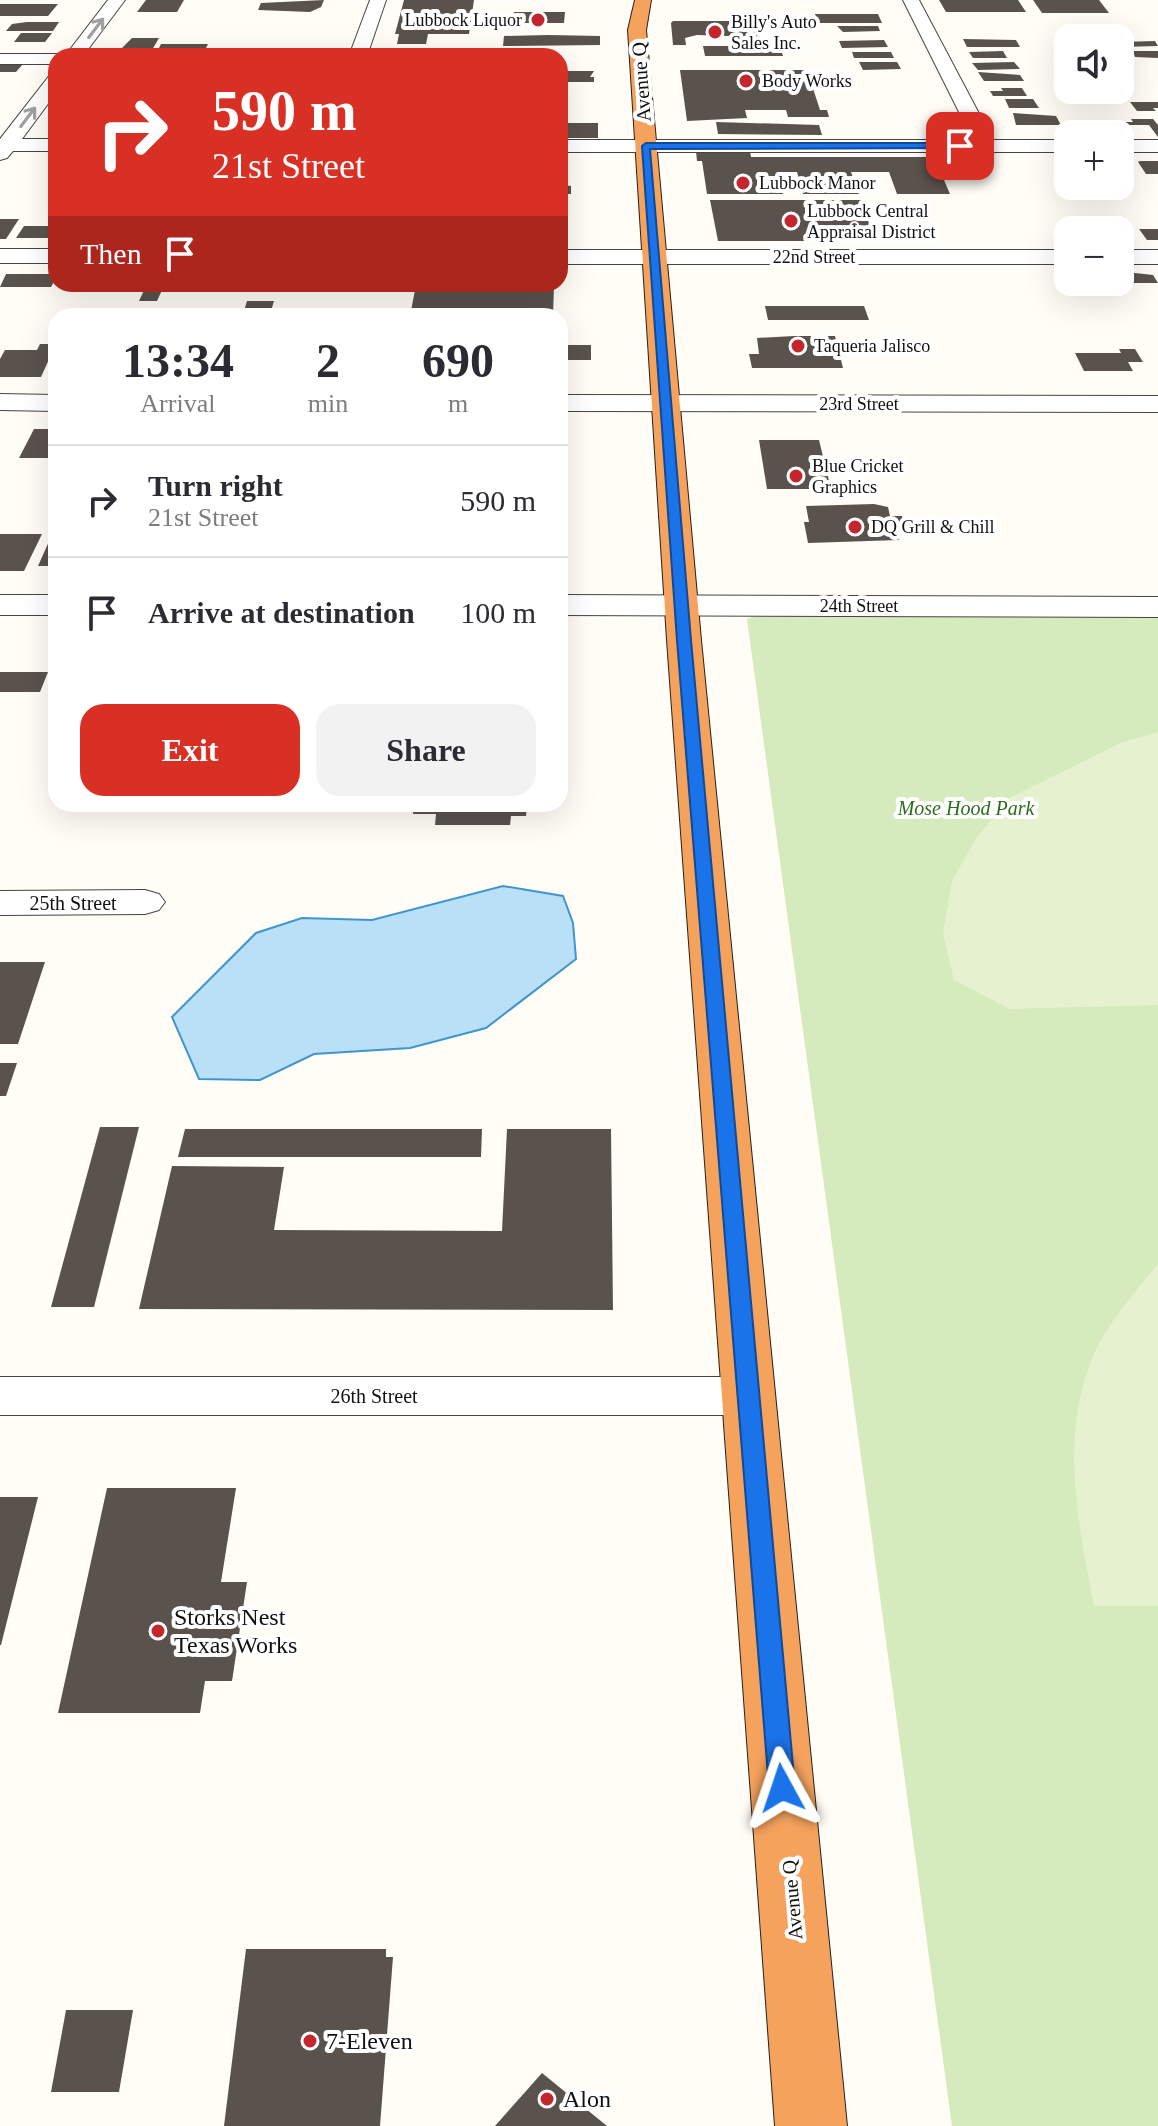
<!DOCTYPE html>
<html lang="en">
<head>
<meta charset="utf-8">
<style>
  :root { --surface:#fff; --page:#f2f2f3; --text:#2b2b33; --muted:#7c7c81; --line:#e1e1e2; --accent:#d93025 }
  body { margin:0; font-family:"Times New Roman",serif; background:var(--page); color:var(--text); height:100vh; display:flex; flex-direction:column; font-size:30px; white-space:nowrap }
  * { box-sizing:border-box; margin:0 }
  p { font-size:26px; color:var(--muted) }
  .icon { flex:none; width:44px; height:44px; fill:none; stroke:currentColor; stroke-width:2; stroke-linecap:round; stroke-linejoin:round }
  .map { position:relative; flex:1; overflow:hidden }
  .sheet { position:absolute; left:48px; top:308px; width:520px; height:504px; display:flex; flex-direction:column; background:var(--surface); border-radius:24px; box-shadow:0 8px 32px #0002 }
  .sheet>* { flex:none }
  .banner { position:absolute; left:48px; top:48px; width:520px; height:244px; border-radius:24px; box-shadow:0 8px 32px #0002; background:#d93025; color:#fff; overflow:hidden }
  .controls { position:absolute; left:1054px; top:24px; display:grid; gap:16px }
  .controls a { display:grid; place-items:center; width:80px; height:80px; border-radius:16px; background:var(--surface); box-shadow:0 8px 32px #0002; font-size:40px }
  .pin { position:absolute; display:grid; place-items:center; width:68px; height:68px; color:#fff; margin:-34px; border-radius:16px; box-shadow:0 4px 12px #0006 }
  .me { position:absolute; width:88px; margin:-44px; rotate:355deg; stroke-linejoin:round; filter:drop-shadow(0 0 6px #0008) }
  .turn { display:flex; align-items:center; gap:28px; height:168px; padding:0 32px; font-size:36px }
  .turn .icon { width:104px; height:104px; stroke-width:2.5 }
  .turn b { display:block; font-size:56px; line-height:68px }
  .then { display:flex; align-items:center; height:76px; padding:0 32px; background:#0003; gap:16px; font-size:30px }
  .eta { display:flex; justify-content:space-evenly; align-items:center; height:136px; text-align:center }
  .eta b { font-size:48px; font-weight:700; line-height:56px }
  .cta { display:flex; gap:16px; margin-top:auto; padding:16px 32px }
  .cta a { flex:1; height:92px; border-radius:24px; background:var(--accent); color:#fff; font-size:32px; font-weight:700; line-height:92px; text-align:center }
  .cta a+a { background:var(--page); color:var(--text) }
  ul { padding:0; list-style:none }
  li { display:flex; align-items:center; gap:24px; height:112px; padding:0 32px; border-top:2px solid var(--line) }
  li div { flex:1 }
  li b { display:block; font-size:30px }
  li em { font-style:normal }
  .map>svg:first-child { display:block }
  .green { fill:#d5ebbd }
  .pitch { fill:#e6f2cf }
  .water { fill:#b9e0f7; stroke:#3f96cf; stroke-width:2 }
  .building { fill:#5a524d }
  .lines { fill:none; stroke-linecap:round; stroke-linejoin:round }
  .minor-casing { stroke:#444; stroke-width:2 }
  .highway-casing { stroke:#222; stroke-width:2 }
  .minor { fill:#fff; fill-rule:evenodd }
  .highway { fill:#f5a25d; fill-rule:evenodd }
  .oneway { stroke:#a0a0a0 }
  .route { fill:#1a73e8; stroke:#114b97; stroke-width:2 }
  .poi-dot { fill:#c4262e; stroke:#fff; stroke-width:3 }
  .labels { text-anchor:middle; stroke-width:8; stroke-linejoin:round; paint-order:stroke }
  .far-poi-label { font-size:18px; fill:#111; stroke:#fff; text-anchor:start }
  .far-street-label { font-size:18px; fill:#111; stroke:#fff }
  .street-label { font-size:20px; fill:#111; stroke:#fff }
  .park-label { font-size:20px; font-style:italic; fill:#2f6b1f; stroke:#fff }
  .near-poi-label { font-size:24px; fill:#111; stroke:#fff; text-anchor:start }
</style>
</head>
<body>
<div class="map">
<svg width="1158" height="2126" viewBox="0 0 1158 2126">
  <rect width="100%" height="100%" fill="#fffdf5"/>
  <path class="green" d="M1158,615v1511h-206l-205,-1507 8,-3z"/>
  <g class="pitch">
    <path d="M1158,732v273l-148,4 -56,-29 -11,-47 9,-52 25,-44 34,-40 109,-54z"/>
    <path d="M1158,1264v342h-64c-16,-83 -35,-171 0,-252 15,-33 42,-63 64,-90z"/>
  </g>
  <path class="water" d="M503,886l60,10 10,27 3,36 -90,69 -76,20 -96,6 -54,26 -61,-1 -27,-62 84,-84 46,-15 70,2z"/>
  <g class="building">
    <path d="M146,0h38l-7,12h-40z"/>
    <path d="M324,0l-3,7 -11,5 -52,-2 3,-7z"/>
    <path d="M404,0h70l-5,34h-41l-2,10h-29l2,-10h-4z"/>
    <path d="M939,0h79l8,12h-80z"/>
    <path d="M1033,0h66l10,13h-67z"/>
    <path d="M0,4h58l-10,12h-48z"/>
    <path d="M514,12h51l-1,11h-52z"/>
    <path d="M815,14h63l4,9h-64z"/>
    <path d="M673,21h75l2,8h8l2,8 -63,-2 -12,3 1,7h-13l-2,-22z"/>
    <path d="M27,22h32l-6,9h-47l6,-7z"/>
    <path d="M837,26h41l2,5 -37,1z"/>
    <path d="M21,33h31l-7,9h-31z"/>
    <path d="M548,35l52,1v9l-97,1 1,-10z"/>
    <path d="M132,38h27l-7,12 -34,2z"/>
    <path d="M963,39l53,1 4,7h-53z"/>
    <path d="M884,40l4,7 -46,1 -3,-7z"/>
    <path d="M1155,41l3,5 -38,1v-5z"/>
    <path d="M161,44h47l-4,8h-47z"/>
    <path d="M703,46h77l3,10h-78z"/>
    <path d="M398,49h27l-1,7h-28z"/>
    <path d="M1003,51l4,7h-34l-4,-6z"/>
    <path d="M1133,51h25v7l-23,-1z"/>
    <path d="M852,52h39l3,6h-40z"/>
    <path d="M859,62h38l4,7 -38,1z"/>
    <path d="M1014,62l6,7 -42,1 -6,-7z"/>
    <path d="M0,64h23l-7,8h-16z"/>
    <path d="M680,70h127l13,40h7l2,7h-41l-2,-7h-41l2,8 -60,3z"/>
    <path d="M560,71h34l-4,6h4v5h-34z"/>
    <path d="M978,72l42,3 4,6h-40z"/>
    <path d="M1001,88h21l5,8h-34l-3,-5h13z"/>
    <path d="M1005,99h28l6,9h-30z"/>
    <path d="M1130,102h28v6h-5l3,3h-19z"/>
    <path d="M560,104h7l-1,19h32v15h-38z"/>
    <path d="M1013,113l43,3 5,9h-45z"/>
    <path d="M1131,119h22l5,6v12l-9,-12h-27l-3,-3h14z"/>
    <path d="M716,122l103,3 3,10 -104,-1z"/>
    <path d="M696,151h54l1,6h183l16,37h-53l-8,-22h-38l8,22h-56l-6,-22h-20l6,22h-76l-5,-33h-5z"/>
    <path d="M560,156l5,1 -1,28 7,1v8h-11z"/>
    <path d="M1140,161h18v13h-12l-8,-12z"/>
    <path d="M710,200h151l14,41h-157z"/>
    <path d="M0,219h19l-13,20h-6z"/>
    <path d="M24,226h32v12h-40z"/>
    <path d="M1139,229h19v11h-11z"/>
    <path d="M1135,273l18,2 5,8h-28l-5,-8z"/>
    <path d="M6,274h50v4l-5,9h-51z"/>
    <path d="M147,284h33l-3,6h-15l-5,11h-18z"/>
    <path d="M199,284h45l-1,4h-46z"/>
    <path d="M554,284l-1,32h-143l6,-31z"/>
    <path d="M247,301h27l-3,10h-27z"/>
    <path d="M765,306h99l5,14h-101z"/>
    <path d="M794,336h41l8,32h-91l-3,-14h10l-2,-16z"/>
    <path d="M40,344h16l-15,33h-41v-18l5,-9h32z"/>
    <rect x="560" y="345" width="31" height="15"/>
    <path d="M1119,349h16l8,13h-15l5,9h-49l-9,-18h46z"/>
    <path d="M34,429h22v29h-37z"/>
    <path d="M759,440h60l12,49h-64z"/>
    <path d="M874,504l14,3 2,9h12l4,16h-9l2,8 -91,3 -4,-21h5l-3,-16z"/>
    <path d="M0,534h42l-18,37h-24z"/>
    <path d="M51,537h5v29h-18z"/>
    <path d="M0,672h48l-8,20h-40z"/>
    <path d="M414,804h113l-1,12h-15l-1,9h-75l1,-11h-23z"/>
    <path d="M0,962h45l-27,82h-18z"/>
    <path d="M0,1063h17l-11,33h-6z"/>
    <path d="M100,1127h39l-45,180h-43z"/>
    <path d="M185,1129h297l-1,28h-303z"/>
    <path d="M507,1129h104l2,181 -474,-1 33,-143 112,1 -10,63 228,1z"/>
    <path d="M107,1488h129l-15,94h26l-15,99h-27l-5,32h-142z"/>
    <path d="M0,1497h38l-37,148h-1z"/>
    <path d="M246,1949h140v8h7l-13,169h-156z"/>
    <path d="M66,2010h67l-14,82h-68z"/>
    <path d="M542,2073l65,53h-112z"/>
  </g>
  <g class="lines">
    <g class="minor-casing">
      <g id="minor">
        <path d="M108,0h17l-42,56h-18z"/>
        <path d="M370,0h16l-19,56h-18z"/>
        <path d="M903,0h16l74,140h75v12h-508v-12h413z"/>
        <path d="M0,54h56l7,2h-7v8h-56z"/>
        <path d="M56,74v19l-34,46h34v12h-43l-6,7 -7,2v-21l49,-63z"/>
        <rect x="1120" y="140" width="38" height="12"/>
        <rect x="0" y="249" width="56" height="14"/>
        <rect x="560" y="250" width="508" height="14"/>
        <rect x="1120" y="250" width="38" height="14"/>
        <path d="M0,394l56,1v16l-56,-1z"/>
        <path d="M560,395l598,1v16l-598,-1z"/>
        <rect x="0" y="595" width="56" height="20"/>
        <path d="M560,595l598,2v20l-598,-2z"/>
        <path d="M145,890l14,4 6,8 -6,8 -14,4 -145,1v-24z"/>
        <path d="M0,1377h749l19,5 7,14 -7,14 -19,5h-749z"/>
      </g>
    </g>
    <g class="highway-casing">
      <path id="highway" d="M635,0h16l-5,30 55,610 146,1486h-72l-108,-1486 -39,-610z"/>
    </g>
    <use href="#minor" class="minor"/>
    <use href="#highway" class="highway"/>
  </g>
  <defs><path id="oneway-shaft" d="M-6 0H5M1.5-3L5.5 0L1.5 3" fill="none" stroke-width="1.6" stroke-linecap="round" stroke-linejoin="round" transform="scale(2)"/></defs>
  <g class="oneway">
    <use href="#oneway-shaft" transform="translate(96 28) rotate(-53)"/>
    <use href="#oneway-shaft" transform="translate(28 117) rotate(-53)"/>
  </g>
  <path class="route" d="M960,143l3,5 -313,1 41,491 104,1148 -4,8 -9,3 -10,-3 -3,-8 -92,-1148 -35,-494 4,-3z"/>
  <g class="poi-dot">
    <circle cx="538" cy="20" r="8"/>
    <circle cx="715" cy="32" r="8"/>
    <circle cx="746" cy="81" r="8"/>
    <circle cx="743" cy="183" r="8"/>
    <circle cx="791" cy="221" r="8"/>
    <circle cx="798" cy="346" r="8"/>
    <circle cx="796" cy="476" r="8"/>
    <circle cx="855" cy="527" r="8"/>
    <circle cx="158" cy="1631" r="8"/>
    <circle cx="310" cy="2041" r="8"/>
    <circle cx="547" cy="2099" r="8"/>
  </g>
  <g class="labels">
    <g class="far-poi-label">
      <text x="522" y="26" text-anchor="end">Lubbock Liquor</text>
      <text x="731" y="28">Billy's Auto<tspan x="731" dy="21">Sales Inc.</tspan></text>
      <text x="762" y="87">Body Works</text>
      <text x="759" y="189">Lubbock Manor</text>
      <text x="807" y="217">Lubbock Central<tspan x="807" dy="21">Appraisal District</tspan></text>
      <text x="814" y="352">Taqueria Jalisco</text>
      <text x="812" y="472">Blue Cricket<tspan x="812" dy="21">Graphics</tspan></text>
      <text x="871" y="533">DQ Grill &amp; Chill</text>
    </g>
    <g class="far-street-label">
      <text x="814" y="263">22nd Street</text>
      <text x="859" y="410">23rd Street</text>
      <text x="859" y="612">24th Street</text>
    </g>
    <g class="street-label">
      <text transform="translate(641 82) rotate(-94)" y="7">Avenue Q</text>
      <text x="73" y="910">25th Street</text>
      <text x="374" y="1403">26th Street</text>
      <text transform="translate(792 1900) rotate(-95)" y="7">Avenue Q</text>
    </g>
    <g class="park-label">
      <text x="966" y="815">Mose Hood Park</text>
    </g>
    <g class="near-poi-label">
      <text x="174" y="1625">Storks Nest<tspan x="174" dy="28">Texas Works</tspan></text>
      <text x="326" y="2049">7-Eleven</text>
      <text x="563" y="2107">Alon</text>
    </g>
  </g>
</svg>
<div class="controls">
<a><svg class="icon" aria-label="sound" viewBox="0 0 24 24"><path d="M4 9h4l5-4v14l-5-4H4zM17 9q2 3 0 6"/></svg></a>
<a>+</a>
<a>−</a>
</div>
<div class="pin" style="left:960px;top:146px;background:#d93025"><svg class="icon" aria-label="arrive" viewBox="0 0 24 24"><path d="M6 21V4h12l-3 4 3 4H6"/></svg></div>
<svg class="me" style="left:782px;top:1788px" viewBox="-20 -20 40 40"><path d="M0-17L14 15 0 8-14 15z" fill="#1a73e8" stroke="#fff" stroke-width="4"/></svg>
<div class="banner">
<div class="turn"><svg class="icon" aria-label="right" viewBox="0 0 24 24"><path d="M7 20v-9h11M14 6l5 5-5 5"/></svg><div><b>590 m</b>21st Street</div></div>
<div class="then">Then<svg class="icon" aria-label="arrive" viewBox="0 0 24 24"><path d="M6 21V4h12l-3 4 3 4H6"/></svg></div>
</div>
<section class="sheet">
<div class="eta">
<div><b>13:34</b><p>Arrival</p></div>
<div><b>2</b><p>min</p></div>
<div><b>690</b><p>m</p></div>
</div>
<ul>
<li><svg class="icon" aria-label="right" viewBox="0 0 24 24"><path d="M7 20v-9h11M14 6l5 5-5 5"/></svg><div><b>Turn right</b><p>21st Street</p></div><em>590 m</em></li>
<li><svg class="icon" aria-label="arrive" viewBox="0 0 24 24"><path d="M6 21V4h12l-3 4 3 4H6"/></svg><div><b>Arrive at destination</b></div><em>100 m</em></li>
</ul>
<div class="cta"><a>Exit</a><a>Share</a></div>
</section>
</div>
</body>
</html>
